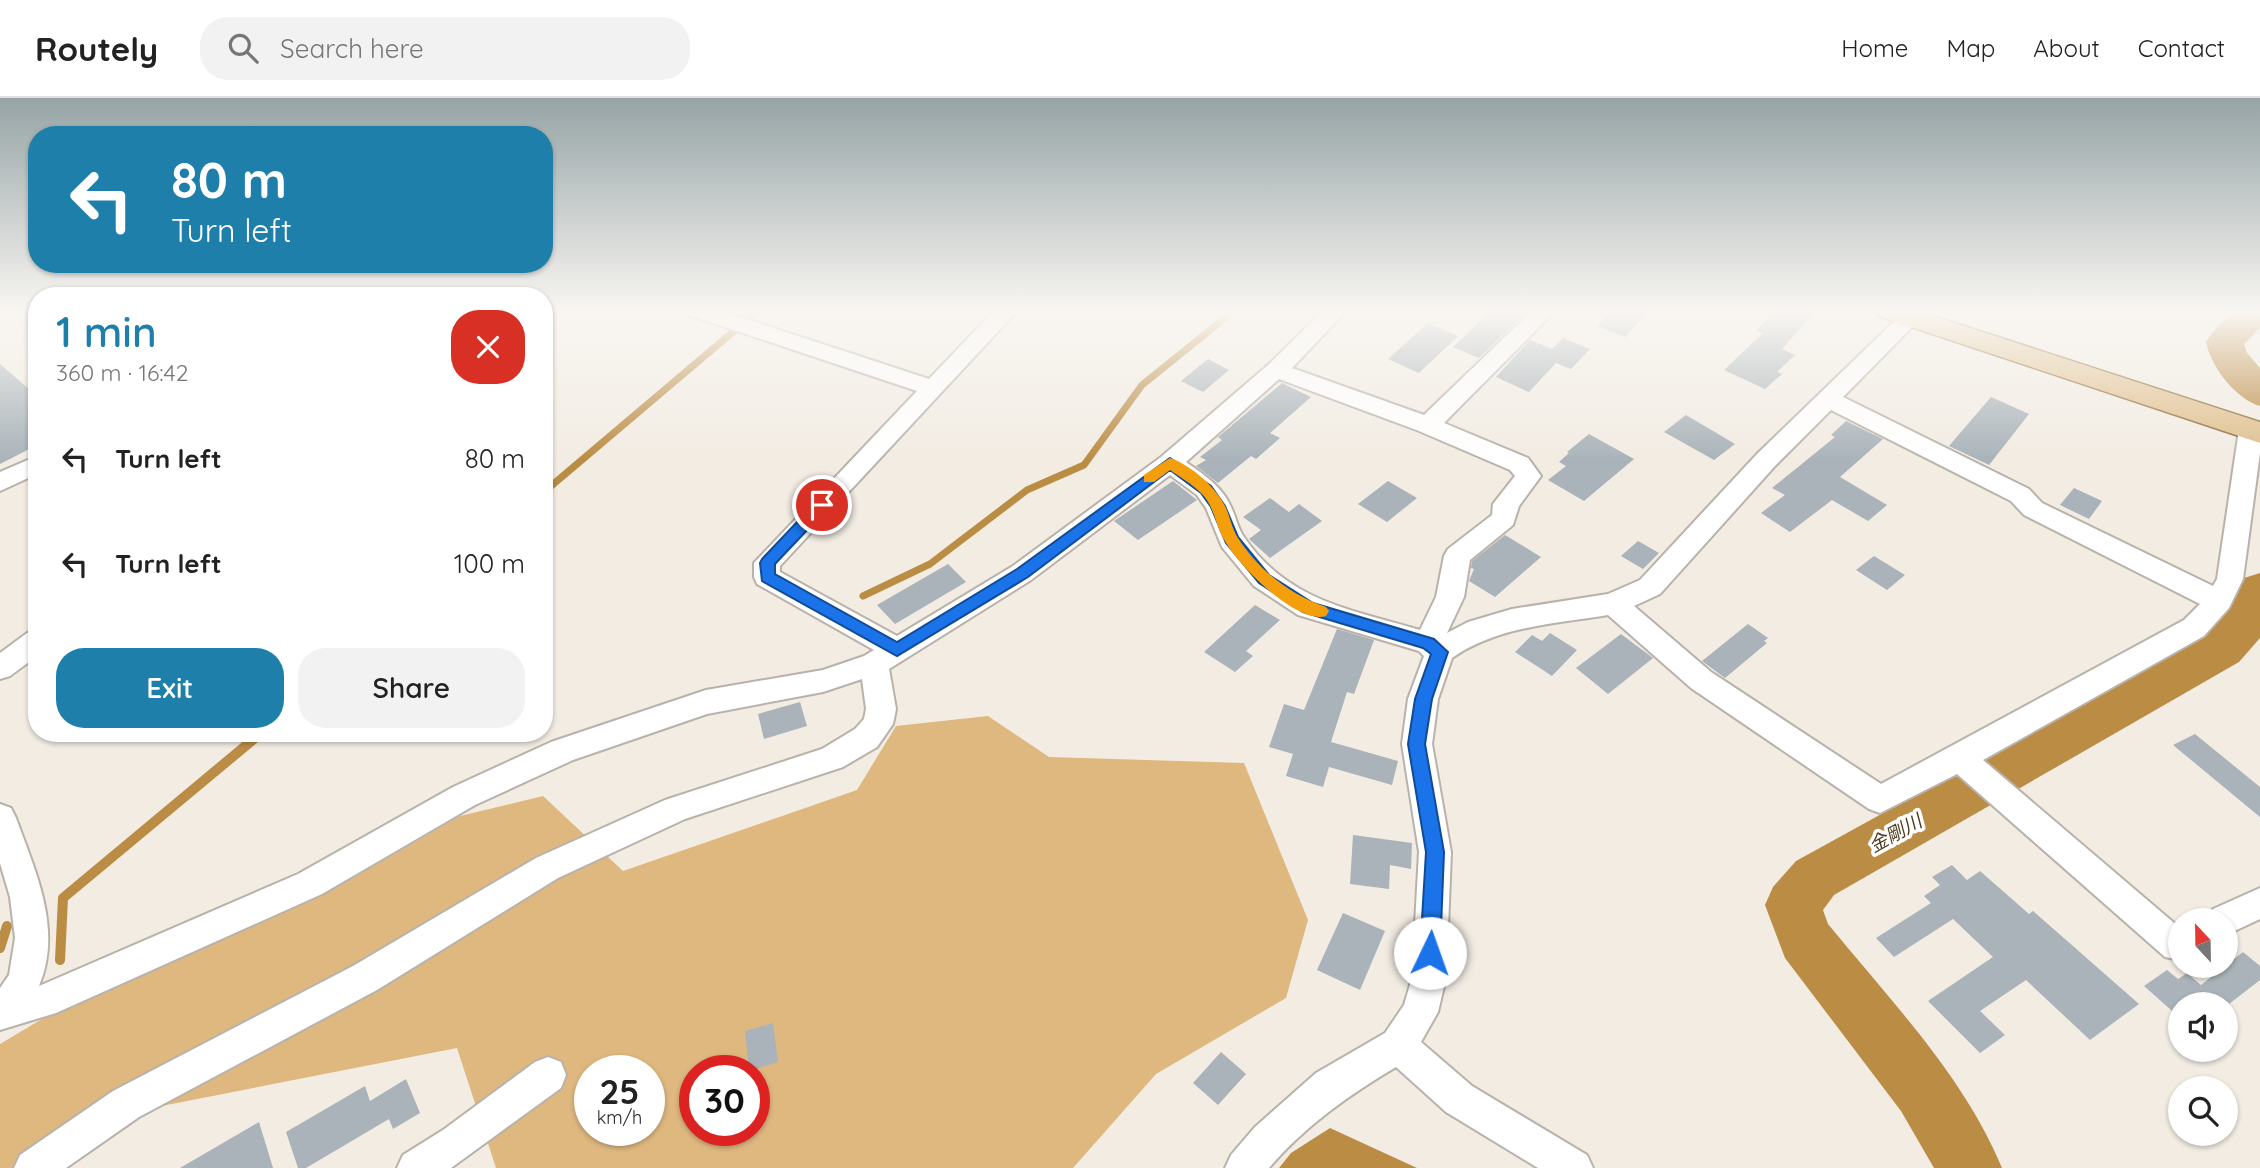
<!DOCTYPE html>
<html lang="en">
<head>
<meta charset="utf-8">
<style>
  :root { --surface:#fff; --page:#f2f2f2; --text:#222; --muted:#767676; --line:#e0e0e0; --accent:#1e7fab }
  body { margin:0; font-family:Quicksand,"Noto Sans JP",sans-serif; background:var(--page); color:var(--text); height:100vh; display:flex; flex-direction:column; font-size:26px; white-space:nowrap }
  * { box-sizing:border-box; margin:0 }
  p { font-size:23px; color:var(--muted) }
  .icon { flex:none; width:38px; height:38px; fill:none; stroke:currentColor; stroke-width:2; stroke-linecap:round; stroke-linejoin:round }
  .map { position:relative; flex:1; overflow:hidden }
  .side { position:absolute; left:28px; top:189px; width:525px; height:455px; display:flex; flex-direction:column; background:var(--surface); border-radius:28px; box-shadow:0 2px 5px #0004 }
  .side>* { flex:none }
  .hud { position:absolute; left:28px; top:28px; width:525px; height:147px; border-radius:28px; box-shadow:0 2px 5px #0004; background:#1e7fab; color:#fff; overflow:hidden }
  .needle { width:46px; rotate:338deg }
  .tools { position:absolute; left:2168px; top:810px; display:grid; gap:14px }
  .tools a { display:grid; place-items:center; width:70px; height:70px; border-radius:50%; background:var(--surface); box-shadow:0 2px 5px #0004; font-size:35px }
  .speed { position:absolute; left:574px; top:957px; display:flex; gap:14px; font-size:35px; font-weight:700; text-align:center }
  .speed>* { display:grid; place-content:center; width:91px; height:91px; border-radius:50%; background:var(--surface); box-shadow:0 2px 5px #0004; line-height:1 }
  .speed small { font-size:18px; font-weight:400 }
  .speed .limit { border:10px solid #d22; background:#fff; color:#111 }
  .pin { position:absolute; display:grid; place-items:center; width:60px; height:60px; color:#fff; margin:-30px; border:4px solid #fff; border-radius:50%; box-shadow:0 2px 7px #0007 }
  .me { position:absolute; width:77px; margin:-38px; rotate:3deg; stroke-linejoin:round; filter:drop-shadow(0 0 5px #0008) }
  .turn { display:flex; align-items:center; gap:24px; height:147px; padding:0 28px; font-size:32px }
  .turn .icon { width:91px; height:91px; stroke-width:2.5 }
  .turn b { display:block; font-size:49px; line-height:60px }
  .round { display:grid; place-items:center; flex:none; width:74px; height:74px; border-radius:28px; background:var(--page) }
  .summary { display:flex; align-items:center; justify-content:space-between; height:119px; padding:0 28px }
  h1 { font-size:42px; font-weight:600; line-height:52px; color:var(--accent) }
  .primary-button { display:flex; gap:14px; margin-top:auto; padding:14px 28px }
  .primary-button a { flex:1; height:80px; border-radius:28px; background:var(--accent); color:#fff; font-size:28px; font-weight:600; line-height:80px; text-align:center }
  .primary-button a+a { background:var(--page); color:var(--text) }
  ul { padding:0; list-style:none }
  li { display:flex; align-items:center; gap:21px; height:105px; padding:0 28px }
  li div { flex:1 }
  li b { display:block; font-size:26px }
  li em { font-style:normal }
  header { display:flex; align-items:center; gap:42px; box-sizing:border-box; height:98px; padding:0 35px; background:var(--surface); border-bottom:2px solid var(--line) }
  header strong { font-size:33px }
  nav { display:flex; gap:38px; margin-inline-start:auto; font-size:24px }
  .search { width:490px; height:63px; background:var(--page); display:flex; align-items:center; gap:18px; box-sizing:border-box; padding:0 24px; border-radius:28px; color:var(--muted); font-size:26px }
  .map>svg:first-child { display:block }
  .green { fill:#dfb880; fill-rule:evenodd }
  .water { fill:#bb8c44 }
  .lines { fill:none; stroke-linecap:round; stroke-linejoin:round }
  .stream-far1 { stroke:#bb8c44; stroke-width:7 }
  .stream { stroke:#bb8c44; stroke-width:10 }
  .river { fill:#bb8c44; fill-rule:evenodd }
  .building { fill:#a9b3b9 }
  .minor-casing { stroke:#b8b2aa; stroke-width:4 }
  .major-casing { stroke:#8b6830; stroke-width:3 }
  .minor { fill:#fff; fill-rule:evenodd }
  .major { fill:#dfbf8c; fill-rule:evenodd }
  .route { fill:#1a73e8; stroke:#114b97; stroke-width:2 }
  .slow { fill:#f59e0b }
  .labels { text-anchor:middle; stroke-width:7; stroke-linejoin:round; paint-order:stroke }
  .water-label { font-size:19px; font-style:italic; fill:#4f3a1b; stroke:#fff }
</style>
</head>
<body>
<header>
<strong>Routely</strong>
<div class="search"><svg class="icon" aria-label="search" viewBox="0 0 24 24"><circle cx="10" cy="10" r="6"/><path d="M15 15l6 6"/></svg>Search here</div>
<nav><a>Home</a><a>Map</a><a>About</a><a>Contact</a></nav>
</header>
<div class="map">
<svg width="2260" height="1070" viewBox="0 0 2260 1070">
  <rect width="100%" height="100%" fill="#f2ece3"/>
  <path class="green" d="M988,618l61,41 195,6 64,157 -22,78 -130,76 -83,94h-577l-39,-120 -382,75 -59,45h-16v-124l42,-25 288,-128 130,-75 83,-20 80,75 234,-81 39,-64zM590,973h59v59h-59zM695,973h59v59h-59z"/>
  <path class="water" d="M1330,1030l87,40h-138l12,-15z"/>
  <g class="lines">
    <g class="stream-far1">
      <path d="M746,222l13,-10"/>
      <path d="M544,394l190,-161"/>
      <path d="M863,498l67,-32 97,-74 57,-25 58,-80 93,-75"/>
    </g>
    <g class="stream">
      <path d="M0,850l7,-22"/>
      <path d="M60,862l3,-62 198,-165"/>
    </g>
    <g class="river">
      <path d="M2240,212h20v18l-16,16 3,9 13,15v38c-24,-7 -49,-39 -54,-64 8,-12 20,-27 34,-32z"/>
      <path d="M2260,475v65l-21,24 -405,233 -11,15 5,14c62,76 136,152 174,244h-68l-33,-57 -116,-153 -20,-53 8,-18 23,-26 409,-225 24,-26 15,-32z"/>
    </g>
  </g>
  <g class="building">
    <path d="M1492,212h37l-50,48 -26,-11z"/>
    <path d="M1612,212h38l-25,27 -28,-11z"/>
    <path d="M1775,212h41l-34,39 13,6 -18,17 5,2 -17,15 -41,-19 39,-37 -7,-2z"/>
    <path d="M1428,225l30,13 -39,37 -31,-14z"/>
    <path d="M1563,240l27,11 -19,20 -15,-6 -27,29 -33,-15 34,-37 22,9z"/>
    <path d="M1208,261l21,11 -26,22 -22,-11z"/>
    <path d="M0,266l37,32v49l-37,19z"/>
    <path d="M1282,285l29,14 -41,36 10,5 -24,21 -5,-3 -33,27 -22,-17 10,-6 -6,-3 22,-17 -4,-3z"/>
    <path d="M1991,299l38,17 -40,51 -40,-19z"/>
    <path d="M1686,317l49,29 -21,16 -50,-28z"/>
    <path d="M1846,323l37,18 -43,38 47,28 -19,16 -36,-21 -42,32 -29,-19 24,-18 -13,-7 63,-51 -4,-2z"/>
    <path d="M1589,336l45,25 -50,42 -36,-21 18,-14 -7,-4 10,-9 -2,-1z"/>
    <path d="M1173,383l24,19 -59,40 -24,-19z"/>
    <path d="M1388,383l29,17 -30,24 -29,-18z"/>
    <path d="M2074,390l28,13 -13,18 -29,-14z"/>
    <path d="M1270,400l19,14 10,-8 23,17 -52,37 -21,-19 12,-9 -18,-13z"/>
    <path d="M1505,437l36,22 -46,40 -26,-16 5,-12 -3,-1 1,-7z"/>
    <path d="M1638,443l21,12 -16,16 -22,-13z"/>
    <path d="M1874,458l31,19 -18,15 -31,-20z"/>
    <path d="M948,466l18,18 -71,42 -18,-19z"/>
    <path d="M1255,507l25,15 -34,31 7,5 -18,16 -31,-20z"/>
    <path d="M1748,526l20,14 -4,3 3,2 -42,35 -23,-17z"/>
    <path d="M1337,531l37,11 -20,54 -7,-2 -16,50 67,19 -6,24 -63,-18 -6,20 -37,-11 7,-22 -24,-7 15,-43 20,6z"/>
    <path d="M1550,535l27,17 -25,26 -37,-24 17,-17 10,6z"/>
    <path d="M1621,536l32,24 -45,36 -32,-26z"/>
    <path d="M800,604l7,24 -43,13 -6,-25z"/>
    <path d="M2195,636l65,53v30l-87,-72z"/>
    <path d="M1353,737l59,8 -1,26 -21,-4 -1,24 -39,-5z"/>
    <path d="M1952,767l15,15 13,-9 49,43 4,-3 106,93 -49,36 -64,-60 -46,31 25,24 -25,18 -52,-52 65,-44 -40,-38 -59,38 -18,-19 55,-35 -7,-7 16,-11 -8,-8z"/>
    <path d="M1343,815l42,18 -25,59 -43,-20z"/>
    <path d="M2243,854l17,14v14l-31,24h-49v14l-36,-32 23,-16 11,9 9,-6 14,12z"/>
    <path d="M773,925l5,39 -29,9 -4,-40z"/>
    <path d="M1221,954l25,22 -28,31 -25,-22z"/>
    <path d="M406,981l14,34 -27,16 -4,-10 -83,49h-8l-12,-36 79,-46 5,15z"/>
    <path d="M259,1024l14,46h-93z"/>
  </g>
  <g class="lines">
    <g class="minor-casing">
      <g id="minor">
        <path d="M686,212h33l210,69 66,-69h23l-238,256v6l117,64 116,-70 148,-109 107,-92 56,-55h23l-55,58 132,47 109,-105h23l-112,113 84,35 13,18 -22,30 -6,19 -43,35 -6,37 -17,36 21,-11 44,-13 96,-15 32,-14 117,-126 149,-144h23l-86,87 186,92 13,14 171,83 4,-7 22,-149 3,-6 9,-2 9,2v29l-17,126 -14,29 -25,28 -221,124 197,168v32l-15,-3 -208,-183 -77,39 -11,-4 -178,-121 -83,-73c-54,9 -110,11 -156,43l-14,41 -6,45 19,108 -5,126 -8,34 -17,30 51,44 115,69 6,13h-55l-92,-56 -50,-45c-47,28 -91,59 -127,101h-44l6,-13 24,-28 61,-54 69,-40 19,-28 8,-27 7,-126 -17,-108 6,-45 16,-43 -5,-5 -121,-36 -44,-29 -32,-39 -16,-39 -9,-13 -27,-20 -139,105 -142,89 7,40 -3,15 -16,23 -34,20 -158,52 -127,59 -181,112 -238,127 -73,51h-52l6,-13 93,-64 240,-125 183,-108 129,-58 157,-51 33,-20 9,-10 2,-10 -4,-30 -39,13 -116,22 -134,46 -98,45 -153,89 -266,119 -56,17v-42l9,-13 6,-37 -5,-41 -10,-34v-59l11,4 5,10c19,53 47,111 23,168l259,-112 155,-87 98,-45 155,-52 117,-20 41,-14 10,-6 -117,-66 -3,-7v-14l163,-172 -228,-76zM1279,281l140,52 91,39 5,6 -22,28 -1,11 -44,34 -4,7 -8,41 -16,33c-68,-20 -133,-29 -176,-93 -6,-8 -8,-20 -13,-30 -9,-21 -27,-32 -45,-45zM1831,312l180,91 13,14 176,89 -16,16 -303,164 -170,-112 -77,-66 26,-12 115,-128z"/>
        <path d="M37,358v18l-37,17v-19z"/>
        <path d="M37,532v26l-27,20 -10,3v-26l27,-20z"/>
        <path d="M2260,790v31l-34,16v-15h-17l4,-11z"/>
        <path d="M548,959l13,5 5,13 -5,13 -110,80h-54l6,-13 40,-25 92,-68z"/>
      </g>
    </g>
    <g class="major-casing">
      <path id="major" d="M1874,212h41l345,112v21l-382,-127z"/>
    </g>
    <use href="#minor" class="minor"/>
    <use href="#major" class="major"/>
  </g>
  <linearGradient id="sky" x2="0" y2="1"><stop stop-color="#96a4a6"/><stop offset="0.59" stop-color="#f9f6f2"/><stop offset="1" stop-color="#f9f6f2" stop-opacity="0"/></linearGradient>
  <rect width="2260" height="362" fill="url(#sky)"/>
  <path class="route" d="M1170,360l41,28 14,20 13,31 31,38 44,28 121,36 14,13 -16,47 -7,45 19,108 -4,101 -3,6 -7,3 -7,-3 -3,-6 6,-101 -18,-108 7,-45 16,-45 -8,-6 -120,-36 -44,-29 -33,-40 -15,-36 -10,-14 -31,-23 -142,107 -131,79 -135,-75 -2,-18 2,-4 55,-58h11l2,4 -2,3 -53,56v10l122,68 120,-73z"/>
  <path class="slow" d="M1170,360c21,7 47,30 56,50 4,9 6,21 12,30 19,31 54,58 88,69l3,4 -3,5c-29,9 -88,-51 -101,-75 -10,-15 -10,-35 -24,-48 -9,-9 -21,-16 -31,-23l-16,12h-10v-7z"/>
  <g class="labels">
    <g class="water-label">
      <text transform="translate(1895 735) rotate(-29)" y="7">金剛川</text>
    </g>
  </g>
</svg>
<div class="tools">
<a><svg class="needle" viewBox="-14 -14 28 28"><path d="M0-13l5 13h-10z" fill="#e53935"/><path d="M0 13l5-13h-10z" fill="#767676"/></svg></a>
<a><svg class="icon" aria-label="sound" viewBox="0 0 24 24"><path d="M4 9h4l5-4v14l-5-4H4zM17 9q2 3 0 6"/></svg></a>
<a><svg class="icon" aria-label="search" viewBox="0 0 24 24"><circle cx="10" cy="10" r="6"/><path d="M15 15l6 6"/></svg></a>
</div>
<div class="speed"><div>25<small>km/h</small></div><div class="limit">30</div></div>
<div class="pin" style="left:822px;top:407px;background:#d93025"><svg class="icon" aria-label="arrive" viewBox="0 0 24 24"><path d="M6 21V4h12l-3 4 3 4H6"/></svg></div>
<svg class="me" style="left:1430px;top:855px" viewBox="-20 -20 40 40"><circle r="19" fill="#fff"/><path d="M0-13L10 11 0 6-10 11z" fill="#1a73e8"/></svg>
<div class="hud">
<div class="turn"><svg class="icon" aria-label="left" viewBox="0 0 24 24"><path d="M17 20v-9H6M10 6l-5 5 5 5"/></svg><div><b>80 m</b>Turn left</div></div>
</div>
<section class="side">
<div class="summary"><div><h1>1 min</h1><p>360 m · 16:42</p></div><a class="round" style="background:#d93025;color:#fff"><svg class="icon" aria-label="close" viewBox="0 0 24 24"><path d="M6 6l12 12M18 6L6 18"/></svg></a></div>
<ul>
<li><svg class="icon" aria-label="left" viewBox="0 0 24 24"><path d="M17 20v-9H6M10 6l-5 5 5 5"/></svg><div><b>Turn left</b></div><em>80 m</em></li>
<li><svg class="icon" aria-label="left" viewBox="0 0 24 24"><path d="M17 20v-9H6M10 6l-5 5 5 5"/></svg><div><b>Turn left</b></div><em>100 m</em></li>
</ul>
<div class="primary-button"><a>Exit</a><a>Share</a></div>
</section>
</div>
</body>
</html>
